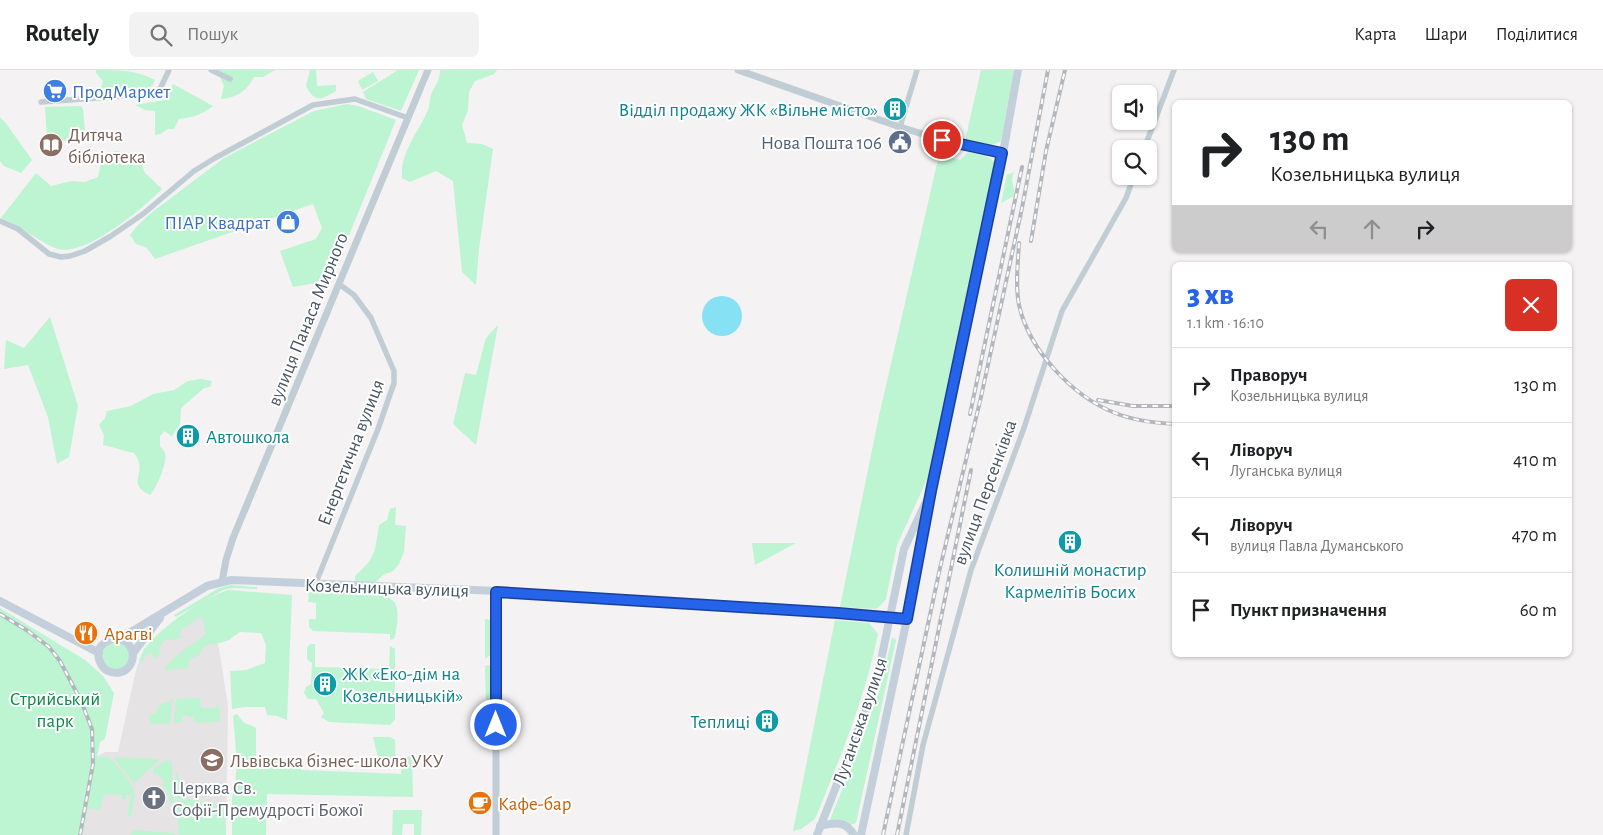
<!DOCTYPE html>
<html lang="uk">
<head>
<meta charset="utf-8">
<style>
  :root { --surface:#fff; --page:#f2f2f2; --text:#202124; --muted:#757577; --line:#e0e0e0; --accent:#2563eb }
  body { margin:0; font-family:"Alegreya Sans",sans-serif; background:var(--page); color:var(--text); height:100vh; display:flex; flex-direction:column; font-size:19px; white-space:nowrap }
  * { box-sizing:border-box; margin:0 }
  p { font-size:16px; color:var(--muted) }
  .icon { flex:none; width:28px; height:28px; fill:none; stroke:currentColor; stroke-width:2; stroke-linecap:round; stroke-linejoin:round }
  .map { position:relative; flex:1; overflow:hidden }
  .side { position:absolute; left:1172px; top:192px; width:400px; height:395px; display:flex; flex-direction:column; background:var(--surface); border-radius:8px; box-shadow:0 1px 4px #0004 }
  .side>* { flex:none }
  .hud { position:absolute; left:1172px; top:30px; width:400px; height:152px; border-radius:8px; box-shadow:0 1px 4px #0004; background:#fff; color:var(--text); overflow:hidden }
  .buttons { position:absolute; left:1112px; top:15px; display:grid; gap:10px }
  .buttons a { display:grid; place-items:center; width:45px; height:45px; border-radius:8px; background:var(--surface); box-shadow:0 1px 4px #0004; font-size:25px }
  .pin { position:absolute; display:grid; place-items:center; width:42px; height:42px; color:#fff; margin:-21px; border:2px solid #fff; border-radius:50%; box-shadow:0 1px 5px #0007 }
  .me { position:absolute; width:55px; margin:-28px; rotate:0deg; stroke-linejoin:round; filter:drop-shadow(0 0 4px #0008) }
  .turn { display:flex; align-items:center; gap:18px; height:105px; padding:0 15px; font-size:22px }
  .turn .icon { width:65px; height:65px; stroke-width:2.5 }
  .turn b { display:block; font-size:35px; line-height:42px }
  .lanes { display:flex; align-items:center; height:48px; padding:0 15px; background:#0003; justify-content:center; gap:25px; direction:ltr }
  .lanes .off { opacity:.35 }
  .round { display:grid; place-items:center; flex:none; width:52px; height:52px; border-radius:8px; background:var(--page) }
  .head { display:flex; align-items:center; justify-content:space-between; height:85px; padding:0 15px }
  h1 { font-size:30px; font-weight:800; line-height:38px; color:var(--accent) }
  ul { padding:0; list-style:none }
  li { display:flex; align-items:center; gap:15px; height:75px; padding:0 15px; border-top:1px solid var(--line) }
  li div { flex:1 }
  li b { display:block; font-size:19px }
  li em { font-style:normal }
  header { display:flex; align-items:center; gap:30px; box-sizing:border-box; height:70px; padding:0 25px; background:var(--surface); border-bottom:1px solid var(--line) }
  header strong { font-size:24px }
  nav { display:flex; gap:28px; margin-inline-start:auto; font-size:18px }
  .search { width:350px; height:45px; background:var(--page); display:flex; align-items:center; gap:12px; box-sizing:border-box; padding:0 18px; border-radius:8px; color:var(--muted); font-size:19px }
  .map>svg:first-child { display:block }
  .education { fill:#e5e3e4 }
  .green { fill:#bdf4d1 }
  .water { fill:#87e1f5 }
  .lines { fill:none; stroke-linecap:round; stroke-linejoin:round }
  .minor { stroke:#c1cdd4; stroke-width:5.5 }
  .tertiary { stroke:#c1cdd4; stroke-width:7 }
  .secondary { stroke:#c3d0dc; stroke-width:8 }
  .rail-casing { stroke:#b3b7bd; stroke-width:4 }
  .rail { stroke:#fff; stroke-width:2; stroke-dasharray:5.5; stroke-linecap:butt }
  .route-casing { stroke:#184099; stroke-width:12 }
  .route { stroke:#2563eb; stroke-width:9 }
  .labels { text-anchor:middle; stroke-width:4; stroke-linejoin:round; paint-order:stroke }
  .shop-label { font-size:19px; fill:#366cbe; stroke:#fff; text-anchor:start }
  .culture-label { font-size:19px; fill:#0d838f; stroke:#fff; text-anchor:end }
  .education-label { font-size:19px; fill:#785e54; stroke:#fff; text-anchor:start }
  .service-label { font-size:19px; fill:#4e5e75; stroke:#fff; text-anchor:end }
  .street-label { font-size:19px; fill:#475662; stroke:#fff }
  .food-label { font-size:19px; fill:#c56008; stroke:#fff; text-anchor:start }
  .park-label { font-size:19px; fill:#0e8747; stroke:#fff }
  .worship-label { font-size:19px; fill:#5b616d; stroke:#fff; text-anchor:start }
</style>
</head>
<body>
<header>
<strong>Routely</strong>
<div class="search"><svg class="icon" aria-label="search" viewBox="0 0 24 24"><circle cx="10" cy="10" r="6"/><path d="M15 15l6 6"/></svg>Пошук</div>
<nav><a>Карта</a><a>Шари</a><a>Поділитися</a></nav>
</header>
<div class="map">
<svg width="1603" height="765" viewBox="0 0 1603 765">
  <rect width="100%" height="100%" fill="#f4f2f2"/>
  <path class="education" d="M206,531l13,47 9,58 -2,129h-143l13,-78 9,-5h13l18,-82 8,-21z"/>
  <g class="green">
    <path d="M96,0c23,0 40,0 59,10 -1,3 -2,6 -5,7 -9,8 -38,5 -50,3l3,-9 -7,-8z"/>
    <path d="M217,0h58l-12,7h-9c-7,14 -18,21 -33,22l3,-13z"/>
    <path d="M310,0h6l1,16 19,-1v6c-15,9 -21,12 -30,-5z"/>
    <path d="M398,0h21l-18,41 -35,-12 -3,-7z"/>
    <path d="M440,0h57l-3,4 -19,7 -6,11 -1,18 -6,15 5,18 15,1 11,5 -14,100 -3,36 -14,-13 -9,-91 -17,-10 -26,11 -8,-4c-2,-26 16,-45 26,-68 2,-5 1,-10 3,-15 4,-11 9,-13 9,-25z"/>
    <path d="M981,0h33l-13,71c-11,7 -23,3 -36,0z"/>
    <path d="M373,2l5,9 -16,9 -4,-9z"/>
    <path d="M173,14l40,22c-11,9 -20,11 -34,13l-5,10h-6l-8,5 -5,1v-24l-10,-1 -10,-5 30,-5z"/>
    <path d="M347,34l11,2 38,14 -64,157 -11,5 -28,5 -13,-36 36,-12 6,-11 -9,-24 -158,55 -8,-11 -11,-4 -6,-9 7,-9 14,-13 73,-55 90,-47z"/>
    <path d="M81,36l2,3 3,31 -36,1 -3,-2 -2,-32z"/>
    <path d="M0,47l5,5 27,38 -11,13 -17,-7 -4,-5z"/>
    <path d="M115,81l22,3 8,19 17,16c-19,19 -79,71 -107,59 -19,-8 -34,-22 -54,-30l35,-45 15,13 21,-5 13,1 13,-5 3,-14 7,-4z"/>
    <path d="M968,82c10,2 21,3 27,11l-18,82v9l-48,221 -32,70 -11,54 -6,7 -4,3 -36,-2 39,-191 60,-261 21,5z"/>
    <path d="M1014,102l-2,7 2,11v6l-13,7 6,-28z"/>
    <path d="M50,247l28,89 -9,51 -12,7 -9,-47 -20,-52 -24,4 2,-29 18,8z"/>
    <path d="M498,255l-22,120 -23,-21 12,-51 11,2 10,-37z"/>
    <path d="M201,309l11,2 -2,6 -6,1 -23,20 -1,16 -8,12 -8,-5 -4,5v10c1,2 4,4 5,7 3,9 -9,36 -15,42 -26,-12 0,-23 -16,-42 -11,-2 -20,-6 -31,-8l1,-10 -5,-10 6,-7 2,-7 24,-5 22,-12 21,-4 14,-9z"/>
    <path d="M396,437l-1,18 11,1 -2,26 -5,12 -6,7 -10,4 -6,6 -11,5 -11,-4v-6c21,-18 20,-25 24,-51l8,-5 3,-11z"/>
    <path d="M752,473h44l-41,22z"/>
    <path d="M230,515l27,2v2l-23,-1 -11,2 -47,27 -2,-2 45,-27z"/>
    <path d="M229,520l63,5 -5,125 -10,-4 -10,-1 -2,-8h-21l-12,2 -2,-38 16,-1 19,-7 1,-18 -5,-12 -21,-1 -11,8 -13,4 -11,1 -6,10 -9,4 -2,9 -22,2 -1,-2c10,-14 27,-23 41,-34l-4,-18 -20,13 -3,6 3,3 -13,2 -3,-1 -8,10 3,4 -4,5 -3,-1 -3,-4 -6,3 -2,5h-4c2,-4 3,-10 7,-14 16,-20 57,-50 83,-57z"/>
    <path d="M309,522l78,4c3,3 7,4 9,9 3,8 1,26 -2,34l-4,1v-6l-77,-3 -4,-4v-8h7v-16l-8,-1z"/>
    <path d="M0,538l85,52 18,16 11,17 -9,46 -5,3 -4,20 1,-5h11c8,6 25,26 26,36 1,8 -2,17 -3,24h-4l4,-22h-4l-1,4h-4v-4l-18,-1 -4,16 -12,-2 -5,27h-83z"/>
    <path d="M485,549l6,1 -1,35 -5,4z"/>
    <path d="M835,550l34,3 9,11c-13,64 -38,124 -63,185l-14,10 -8,2z"/>
    <path d="M892,568h2l2,2 -40,183 -6,2 -21,-3 33,-81 18,-53z"/>
    <circle cx="116" cy="586" r="14"/>
    <path d="M310,574h5v23l74,2 1,-23 5,3v71l-5,5 -61,-3 -8,-5 3,-4 -8,-14h-8l-4,-6 2,-6 5,-3 1,-21 -5,-4v-11z"/>
    <path d="M488,595l3,1 -1,37h-4l-1,-37z"/>
    <path d="M200,628l1,10h15v-3h3l1,16 -20,2 -6,-2v-3l-11,-3 -2,7 -7,1 2,-24z"/>
    <path d="M173,629l-3,25h-20v-10l6,-1 2,-8 12,-3 1,-2z"/>
    <path d="M237,644l7,9 9,3 3,2v46l1,-14h21l1,6h16v-6h6v10l100,4 2,-16 9,-3 1,42 -146,-3 -1,41h-34v-37l3,-13 2,-23 -4,-46z"/>
    <path d="M373,667h17l5,3 1,23 -5,6c-13,-1 -15,-21 -18,-32z"/>
    <path d="M115,687l45,2 -26,24 -19,-23z"/>
    <path d="M167,690l4,1 1,3 2,39h-5l-1,-12 -5,-5v-7l-6,-5h-4v-5z"/>
    <path d="M176,702l12,25 -11,5z"/>
    <path d="M188,729l37,7 1,29h-47l-2,-32z"/>
    <path d="M393,740h29l-1,25h-7v-11h-11l-1,11h-10z"/>
    <path d="M132,760l43,3v2h-44z"/>
  </g>
  <circle class="water" cx="722" cy="246" r="20"/>
  <g class="lines">
    <g class="minor">
      <path d="M211,0l19,9"/>
      <path d="M41,32l110,-8 9,-5 9,-19"/>
      <path d="M900,57l17,-57"/>
      <path d="M1144,79l30,-79"/>
      <path d="M0,151l18,8 31,25 12,3 9,-1 15,-5 26,-15 32,-22 51,-43 21,-13 98,-53 42,-6 53,19"/>
      <path d="M315,515l63,-156 16,-46v-12l-23,-53 -17,-23 -15,-11"/>
      <path d="M906,765l17,-90 48,-175 53,-142 38,-117 64,-113 8,-22"/>
    </g>
    <g class="tertiary">
      <path d="M738,0l162,57 42,13 61,13"/>
      <path d="M222,512l4,-22 7,-22 195,-468"/>
      <path d="M496,765v-243"/>
    </g>
    <g class="secondary">
      <path d="M0,531l99,52"/>
      <path d="M117,568c26,6 17,40 -6,34 -5,-1 -9,-5 -11,-10 -9,-21 17,-24 31,-30l76,-46 24,-6 289,12 318,21 69,6"/>
      <path d="M133,583l27,-35"/>
      <path d="M820,756c15,-4 26,-5 34,9"/>
      <path d="M817,765l50,-127 13,-43 24,-116 23,-49"/>
      <path d="M861,765l46,-216 24,-128 72,-338 15,-83"/>
    </g>
    <g class="rail-casing">
      <g id="rail">
        <path d="M1031,171l15,-90 19,-81"/>
        <path d="M1019,173c-1,20 -4,42 0,62 10,45 53,91 96,108 20,8 39,10 60,11"/>
        <path d="M1098,330l35,6h42"/>
        <path d="M970,344l52,-247"/>
        <path d="M0,544l28,17 21,16 11,14 21,40 11,28 1,35 -13,71"/>
        <path d="M883,765l57,-267 41,-171 41,-189 26,-138"/>
        <path d="M897,765l74,-365"/>
      </g>
    </g>
    <use href="#rail" class="rail"/>
  </g>
  <g class="lines">
    <g class="route-casing">
      <path id="route" d="M496,655v-133l342,21 69,6 24,-128 71,-338 -60,-13"/>
    </g>
    <use href="#route" class="route"/>
  </g>
  <defs>
    <g id="supermarket-disc" transform="scale(1.25)"><circle r="9.5" fill="#3f7fe0" stroke="#fff"/><path d="M-6-5.5h2.5l.6 2H6L4.5 2H-2.5L-4.4-4H-6ZM-1.5 3.2a1.3 1.3 0 1 0 .1 0ZM3 3.2a1.3 1.3 0 1 0 .1 0Z" fill="#fff"/></g>
    <g id="building-disc" transform="scale(1.25)"><circle r="9.5" fill="#0f9aa8" stroke="#fff"/><path d="M-4-6H4V6H1V3H-1V6H-4ZM-2.5-4.3h1.7v1.8h-1.7ZM.8-4.3h1.7v1.8H.8ZM-2.5-1h1.7V.8h-1.7ZM.8-1h1.7V.8H.8Z" fill="#fff"/></g>
    <g id="civic-disc" transform="scale(1.25)"><circle r="9.5" fill="#5c6f8a" stroke="#fff"/><path d="M-.6-6.5H3V-4.5H.6V-3L4-1V1h2V6H-6V1h2V-1L-.6-3ZM-1.2 2.5V6h2.4V2.5Z" fill="#fff"/></g>
    <g id="library-disc" transform="scale(1.25)"><circle r="9.5" fill="#8d6e63" stroke="#fff"/><path d="M-6-4Q-3-5.5-.7-3.5V5Q-3 3-6 4ZM6-4Q3-5.5 .7-3.5V5Q3 3 6 4Z" fill="#fff"/></g>
    <g id="shop-disc" transform="scale(1.25)"><circle r="9.5" fill="#3f7fe0" stroke="#fff"/><path d="M-5-2.5h2.3a2.7 3.5 0 0 1 5.4 0H5L5.5 6h-11ZM-1.5-2.5h3a1.5 2.3 0 0 0-3 0Z" fill="#fff"/></g>
    <g id="restaurant-disc" transform="scale(1.25)"><circle r="9.5" fill="#e8710a" stroke="#fff"/><path d="M-5-6h1v4h1v-4h1v4h1v-4h1v5L-1.5 .5V6h-2V.5L-5-1ZM5-6V6H3V1.5H1.5Q1.5-4 5-6Z" fill="#fff"/></g>
    <g id="school-disc" transform="scale(1.25)"><circle r="9.5" fill="#8d6e63" stroke="#fff"/><path d="M0-5L7-2L0 1L-7-2ZM-4 1L0 2.5L4 1V4Q0 6-4 4Z" fill="#fff"/></g>
    <g id="church-disc" transform="scale(1.25)"><circle r="9.5" fill="#6b7280" stroke="#fff"/><path d="M-1.2-6h2.4v3.5h3.3v2.4h-3.3V6h-2.4V-.1h-3.3v-2.4h3.3Z" fill="#fff"/></g>
    <g id="cafe-disc" transform="scale(1.25)"><circle r="9.5" fill="#e8710a" stroke="#fff"/><path d="M-5.5-4.5H6V0H3Q3 3.5 0 3.5H-2.5Q-5.5 3.5-5.5 0ZM3-3.2v2h1.7v-2ZM-6 4.5H4V6H-6Z" fill="#fff"/></g>
  </defs>
  <g fill-rule="evenodd">
    <use href="#supermarket-disc" x="55" y="21"/>
    <use href="#building-disc" x="895" y="39"/>
    <use href="#civic-disc" x="900" y="72"/>
    <use href="#library-disc" x="51" y="75"/>
    <use href="#shop-disc" x="288" y="152"/>
    <use href="#building-disc" x="188" y="366"/>
    <use href="#building-disc" x="1070" y="472"/>
    <use href="#restaurant-disc" x="86" y="563"/>
    <use href="#building-disc" x="325" y="614"/>
    <use href="#building-disc" x="767" y="651"/>
    <use href="#school-disc" x="212" y="690"/>
    <use href="#church-disc" x="154" y="728"/>
    <use href="#cafe-disc" x="480" y="733"/>
  </g>
  <g class="labels">
    <g class="shop-label">
      <text x="72" y="28">ПродМаркет</text>
      <text x="270" y="159" text-anchor="end">ПІАР Квадрат</text>
    </g>
    <g class="culture-label">
      <text x="878" y="46">Відділ продажу ЖК «Вільне місто»</text>
      <text x="206" y="373" text-anchor="start">Автошкола</text>
      <text x="1070" y="506" text-anchor="middle">Колишній монастир<tspan x="1070" dy="22">Кармелітів Босих</tspan></text>
      <text x="342" y="610" text-anchor="start">ЖК «Еко-дім на<tspan x="342" dy="22">Козельницькій»</tspan></text>
      <text x="750" y="658">Теплиці</text>
    </g>
    <g class="education-label">
      <text x="68" y="71">Дитяча<tspan x="68" dy="22">бібліотека</tspan></text>
      <text x="230" y="697">Львівська бізнес-школа УКУ</text>
    </g>
    <g class="service-label">
      <text x="882" y="79">Нова Пошта 106</text>
    </g>
    <g class="street-label">
      <text transform="translate(307 249) rotate(-68)" y="7">вулиця Панаса Мирного</text>
      <text transform="translate(350 382) rotate(-69)" y="7">Енергетична вулиця</text>
      <text transform="translate(984 422) rotate(-70)" y="7">вулиця Персенківка</text>
      <text transform="translate(387 517) rotate(2)" y="7">Козельницька вулиця</text>
      <text transform="translate(859 651) rotate(-71)" y="7">Луганська вулиця</text>
    </g>
    <g class="food-label">
      <text x="104" y="570">Арагві</text>
      <text x="498" y="740">Кафе-бар</text>
    </g>
    <g class="park-label">
      <text x="55" y="635">Стрийський<tspan x="55" dy="22">парк</tspan></text>
    </g>
    <g class="worship-label">
      <text x="172" y="724">Церква Св.<tspan x="172" dy="22">Софії-Премудрості Божої</tspan></text>
    </g>
  </g>
</svg>
<div class="buttons">
<a><svg class="icon" aria-label="sound" viewBox="0 0 24 24"><path d="M4 9h4l5-4v14l-5-4H4zM17 9q2 3 0 6"/></svg></a>
<a><svg class="icon" aria-label="search" viewBox="0 0 24 24"><circle cx="10" cy="10" r="6"/><path d="M15 15l6 6"/></svg></a>
</div>
<div class="pin" style="left:942px;top:70px;background:#d93025"><svg class="icon" aria-label="arrive" viewBox="0 0 24 24"><path d="M6 21V4h12l-3 4 3 4H6"/></svg></div>
<svg class="me" style="left:496px;top:655px" viewBox="-20 -20 40 40"><circle r="17" fill="#2563eb" stroke="#fff" stroke-width="3"/><path d="M0-11L8 9 0 5-8 9z" fill="#fff"/></svg>
<div class="hud">
<div class="turn"><svg class="icon" aria-label="right" viewBox="0 0 24 24"><path d="M7 20v-9h11M14 6l5 5-5 5"/></svg><div><b>130 m</b>Козельницька вулиця</div></div>
<div class="lanes"><svg class="icon off" aria-label="left" viewBox="0 0 24 24"><path d="M17 20v-9H6M10 6l-5 5 5 5"/></svg><svg class="icon off" aria-label="ahead" viewBox="0 0 24 24"><path d="M12 20V5M6 11l6-6 6 6"/></svg><svg class="icon" aria-label="right" viewBox="0 0 24 24"><path d="M7 20v-9h11M14 6l5 5-5 5"/></svg></div>
</div>
<section class="side">
<div class="head"><div><h1>3 хв</h1><p>1.1 km · 16:10</p></div><a class="round" style="background:#d93025;color:#fff"><svg class="icon" aria-label="close" viewBox="0 0 24 24"><path d="M6 6l12 12M18 6L6 18"/></svg></a></div>
<ul>
<li><svg class="icon" aria-label="right" viewBox="0 0 24 24"><path d="M7 20v-9h11M14 6l5 5-5 5"/></svg><div><b>Праворуч</b><p>Козельницька вулиця</p></div><em>130 m</em></li>
<li><svg class="icon" aria-label="left" viewBox="0 0 24 24"><path d="M17 20v-9H6M10 6l-5 5 5 5"/></svg><div><b>Ліворуч</b><p>Луганська вулиця</p></div><em>410 m</em></li>
<li><svg class="icon" aria-label="left" viewBox="0 0 24 24"><path d="M17 20v-9H6M10 6l-5 5 5 5"/></svg><div><b>Ліворуч</b><p>вулиця Павла Думанського</p></div><em>470 m</em></li>
<li><svg class="icon" aria-label="arrive" viewBox="0 0 24 24"><path d="M6 21V4h12l-3 4 3 4H6"/></svg><div><b>Пункт призначення</b></div><em>60 m</em></li>
</ul>
</section>
</div>
</body>
</html>
